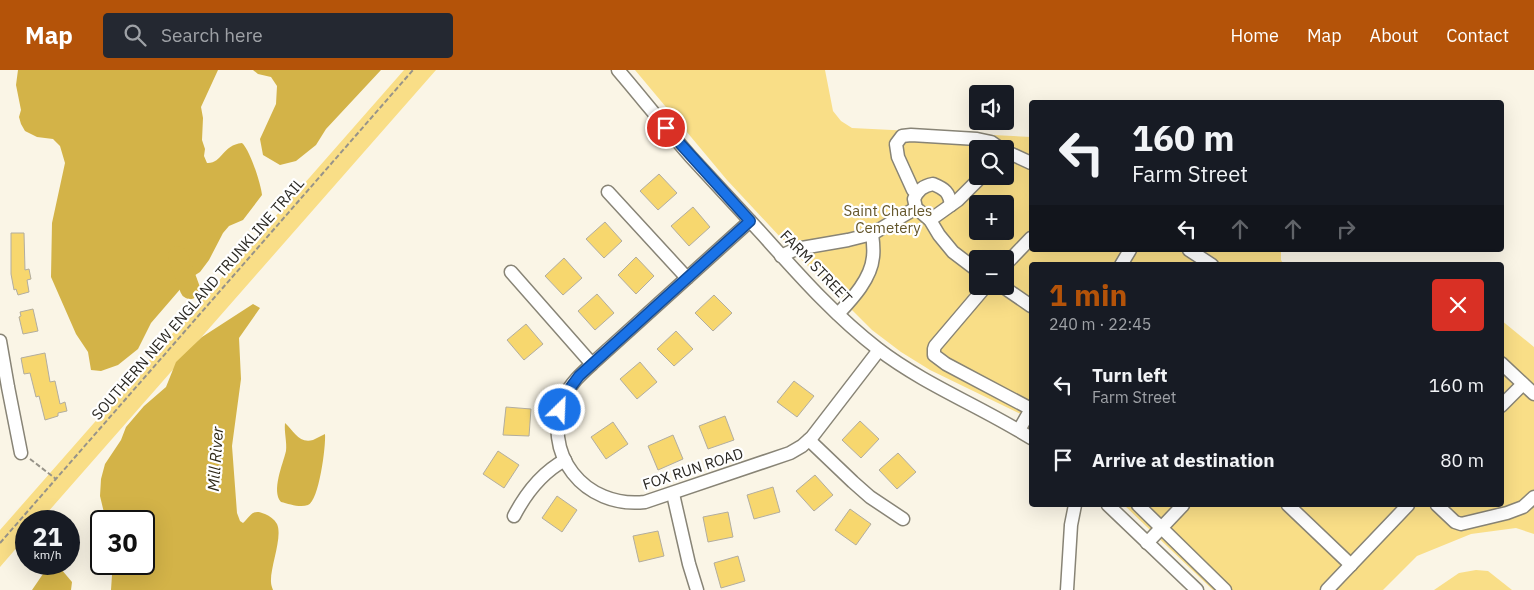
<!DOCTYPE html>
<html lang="en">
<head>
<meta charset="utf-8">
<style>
  :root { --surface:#171b24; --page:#242831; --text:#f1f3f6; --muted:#9ea1a6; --accent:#b45309 }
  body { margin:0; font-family:"IBM Plex Sans",sans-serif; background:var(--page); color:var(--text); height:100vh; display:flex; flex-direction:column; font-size:19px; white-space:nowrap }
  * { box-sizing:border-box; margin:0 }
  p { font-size:16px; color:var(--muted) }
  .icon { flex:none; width:28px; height:28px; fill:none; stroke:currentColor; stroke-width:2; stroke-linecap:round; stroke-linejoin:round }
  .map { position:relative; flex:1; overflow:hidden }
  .side { position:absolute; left:1029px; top:192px; width:475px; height:245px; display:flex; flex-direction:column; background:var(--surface); border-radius:5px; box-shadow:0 5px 20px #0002 }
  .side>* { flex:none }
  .banner { position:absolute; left:1029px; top:30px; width:475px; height:152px; border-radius:5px; box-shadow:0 5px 20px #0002; background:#171b24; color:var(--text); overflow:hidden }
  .buttons { position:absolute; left:969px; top:15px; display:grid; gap:10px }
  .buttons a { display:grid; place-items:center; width:45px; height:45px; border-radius:5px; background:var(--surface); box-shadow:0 5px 20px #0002; font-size:25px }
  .speed { position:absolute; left:15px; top:440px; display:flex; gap:10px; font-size:25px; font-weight:700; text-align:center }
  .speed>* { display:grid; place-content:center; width:65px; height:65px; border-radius:50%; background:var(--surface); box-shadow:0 5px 20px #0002; line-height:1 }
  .speed small { font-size:12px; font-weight:400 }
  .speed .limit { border:2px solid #111; border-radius:8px; background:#fff; color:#111 }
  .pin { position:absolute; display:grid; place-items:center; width:42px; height:42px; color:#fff; margin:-21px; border:2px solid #fff; border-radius:50%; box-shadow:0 1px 5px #0007 }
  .me { position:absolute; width:55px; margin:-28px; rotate:24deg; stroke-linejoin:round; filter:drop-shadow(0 0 4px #0008) }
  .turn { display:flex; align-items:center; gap:18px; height:105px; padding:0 20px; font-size:22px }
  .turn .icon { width:65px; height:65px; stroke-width:2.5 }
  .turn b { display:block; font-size:35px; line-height:42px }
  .lanes { display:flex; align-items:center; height:48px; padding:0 20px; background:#0003; justify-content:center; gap:25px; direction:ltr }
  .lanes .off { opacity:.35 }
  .round { display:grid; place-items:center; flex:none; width:52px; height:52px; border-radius:5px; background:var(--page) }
  .headline { display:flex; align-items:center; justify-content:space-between; height:85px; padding:0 20px }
  h1 { font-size:30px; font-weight:700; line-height:38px; color:var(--accent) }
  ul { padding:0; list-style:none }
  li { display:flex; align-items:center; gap:15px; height:75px; padding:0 20px }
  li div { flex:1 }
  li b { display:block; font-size:19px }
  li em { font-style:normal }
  header { display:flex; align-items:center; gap:30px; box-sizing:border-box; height:70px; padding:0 25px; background:var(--accent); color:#fff }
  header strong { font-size:24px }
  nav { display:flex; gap:28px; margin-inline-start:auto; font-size:18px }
  .search { width:350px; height:45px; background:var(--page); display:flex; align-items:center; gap:12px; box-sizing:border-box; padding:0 18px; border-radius:5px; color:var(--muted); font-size:19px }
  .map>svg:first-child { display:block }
  .green { fill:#f9de87; fill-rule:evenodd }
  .water { fill:#d3b348 }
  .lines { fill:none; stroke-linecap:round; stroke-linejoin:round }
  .river { stroke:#d3b348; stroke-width:20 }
  .building { fill:#f7d76e; stroke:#b2ad9f }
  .minor-casing { stroke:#888476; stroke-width:15 }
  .path { stroke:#979389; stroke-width:2; stroke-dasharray:5 2.5; stroke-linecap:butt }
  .minor { stroke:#fff; stroke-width:12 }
  .route-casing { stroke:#114b97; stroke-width:12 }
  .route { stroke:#1a73e8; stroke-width:9 }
  .labels { text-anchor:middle; stroke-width:4.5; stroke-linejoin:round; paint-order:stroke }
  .park-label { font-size:15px; fill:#64562b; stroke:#fff }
  .street-label { font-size:15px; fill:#2b2924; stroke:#fff }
  .water-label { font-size:16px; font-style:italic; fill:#2f2917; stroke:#fff }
</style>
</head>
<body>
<header>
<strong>Map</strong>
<div class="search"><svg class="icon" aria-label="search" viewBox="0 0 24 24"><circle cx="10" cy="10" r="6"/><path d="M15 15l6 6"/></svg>Search here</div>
<nav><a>Home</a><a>Map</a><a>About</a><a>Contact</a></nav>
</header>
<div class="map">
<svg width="1534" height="520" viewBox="0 0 1534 520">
  <rect width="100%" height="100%" fill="#faf5e6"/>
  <g class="green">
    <path d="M404,0h32l-396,451h-14v16l-26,30v-37z"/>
    <path d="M635,0h190l8,41 8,10 11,7 179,9v113h250v10l3,5h-253v154l-101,-49 -29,-18 -29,-22 -77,-77 -68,-73zM978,79h27v27h-27zM978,134h27v27h-27zM978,189h27v27h-27z"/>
    <path d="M1501,250l33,27v187l-18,-6 -45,6 -54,22 -34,34h-170l-89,-85h377z"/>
    <path d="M1476,500l12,1 24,19h-78l25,-17z"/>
  </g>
  <g class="water">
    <path d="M18,0h200l-17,37 2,11 -1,22 3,9 -1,7 3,7c15,1 15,-18 35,-20 8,7 19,41 20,52l-19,25 -14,6 -6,7 -14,27 -9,12 -11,7 -38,44 -13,26 -20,16 -17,6 -10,-1 -3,-18 -12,-18 -25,-57 1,-54 13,-60 -5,-17 -7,-7 -16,-2 -12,-6 -4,-7 -2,-7 2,-7 -5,-25z"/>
    <path d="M253,0h128l-55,59 -10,16 -20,16 -16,4 -17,-10 -3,-16 16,-35 1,-18 -6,-9 -13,-3z"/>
    <path d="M253,234l7,4 -21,30 2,41 -9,67 5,67 3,8 3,2c8,-7 9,-15 22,-9 5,2 9,5 12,10 6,13 -7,43 -6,58 0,3 1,5 2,8h-162l1,-15 -2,-11h34v-43h-38l-6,-25 1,-17 4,-15 16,-24 5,-13 18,-21 22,-19 10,-25 26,-25z"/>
    <path d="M285,353c9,8 14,21 28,17 4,-2 8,-4 12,-6 1,12 -6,67 -17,71 -8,3 -19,-1 -27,-3 -10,-11 2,-38 5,-51 1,-9 -2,-19 -1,-28z"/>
    <path d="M52,497l9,2 11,13 -1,8h-39l13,-19z"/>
  </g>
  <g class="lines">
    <path class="river" d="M178,186l12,33"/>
  </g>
  <g class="building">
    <path d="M659,104l18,19 -19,17 -18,-19z"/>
    <path d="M693,137l17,20 -21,19 -18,-20z"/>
    <path d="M605,152l17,19 -18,17 -18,-19z"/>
    <path d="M11,163h13l1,37 4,-1 2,10 -4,1 2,12 -11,3 -2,-6 -2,1 -3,-16z"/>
    <path d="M636,187l18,19 -18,18 -18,-19z"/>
    <path d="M564,188l18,20 -19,17 -18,-19z"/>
    <path d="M597,224l17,19 -19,17 -17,-19z"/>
    <path d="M714,225l18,18 -19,18 -18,-18z"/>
    <path d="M33,239l5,22 -15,3 -4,-17 2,-1 -1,-4z"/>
    <path d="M526,254l17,20 -19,16 -17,-20z"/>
    <path d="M676,261l17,18 -19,17 -17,-17z"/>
    <path d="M45,283l5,29 5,-1 5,23 5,-2 2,9 -9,2v3l-13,4 -6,-24 -3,1 -6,-24 -6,1 -3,-16z"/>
    <path d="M640,292l17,20 -20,17 -17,-20z"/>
    <path d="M794,311l20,15 -17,21 -20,-15z"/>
    <path d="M506,337l25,2 -2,27 -26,-1z"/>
    <path d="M725,346l9,24 -26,9 -9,-23z"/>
    <path d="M860,351l19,18 -18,19 -19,-18z"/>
    <path d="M613,352l15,22 -22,15 -15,-22z"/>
    <path d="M673,365l10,24 -25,11 -10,-24z"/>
    <path d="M498,381l21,14 -15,23 -21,-14z"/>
    <path d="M898,383l18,19 -19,17 -18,-19z"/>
    <path d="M815,405l18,20 -19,16 -18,-20z"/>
    <path d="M773,417l7,25 -26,7 -7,-24z"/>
    <path d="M557,426l20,14 -15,22 -20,-14z"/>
    <path d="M850,439l21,15 -15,21 -21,-15z"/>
    <path d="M728,442l5,25 -25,5 -5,-25z"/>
    <path d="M658,461l6,25 -25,6 -6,-26z"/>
    <path d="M738,486l7,25 -24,7 -7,-25z"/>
  </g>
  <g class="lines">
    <g class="minor-casing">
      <g id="minor">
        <path d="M618,0c25,29 48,59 73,87 24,26 48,52 72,78 36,40 72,81 115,114 47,36 104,58 153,89"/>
        <path d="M1005,81l26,12"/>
        <path d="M608,122l79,86"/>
        <path d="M917,123l-4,-3 -15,-33 -2,-13 6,-8 9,-1 66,4 14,3 10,7"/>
        <path d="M951,135c-2,-13 -6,-16 -18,-21 -10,2 -15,6 -19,15l2,9 14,12 9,15 14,17 25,19"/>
        <path d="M930,150l28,-20 24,-24"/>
        <path d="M750,151l-158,143c-11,10 -21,19 -27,32 -26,57 20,113 80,106l145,-49 12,-7 10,-9 67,-87"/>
        <path d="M1189,180l23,15"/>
        <path d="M781,186l15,-7 52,-9 24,-6 44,-26"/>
        <path d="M1005,195l26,-27"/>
        <path d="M1121,195l9,-15"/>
        <path d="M511,202l81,92"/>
        <path d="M986,216l-51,60 -1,3v6l12,9 85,45 -12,21"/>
        <path d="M1002,216l29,20"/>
        <path d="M838,244c14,-15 33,-35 35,-57 1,-8 0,-16 -1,-23"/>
        <path d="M0,271l8,46 13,66"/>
        <path d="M1501,293l33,31"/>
        <path d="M1501,336l22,-22"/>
        <path d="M809,370l44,42 17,15 33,22"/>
        <path d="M673,424l16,70 8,26"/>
        <path d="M1108,435l89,85"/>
        <path d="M1138,435l87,85"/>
        <path d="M1288,435l63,60"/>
        <path d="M1437,435l18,17 6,2 46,-11 16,-6 11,-10"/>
        <path d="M514,446c12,-23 27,-43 51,-56"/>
        <path d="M1147,473l36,-38"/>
        <path d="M1067,520l4,-65 4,-20"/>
        <path d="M1327,520l81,-85"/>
      </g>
    </g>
    <g class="path">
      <path d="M30,389l26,20"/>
      <path d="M0,473l413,-473"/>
    </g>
    <use href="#minor" class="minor"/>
  </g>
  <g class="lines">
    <g class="route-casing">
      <path id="route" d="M560,340l5,-15 14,-19 171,-155 -84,-93"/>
    </g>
    <use href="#route" class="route"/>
  </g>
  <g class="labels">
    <g class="park-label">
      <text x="888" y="146">Saint Charles<tspan x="888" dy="17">Cemetery</tspan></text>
    </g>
    <g class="street-label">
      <text transform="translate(816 197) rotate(46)" y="5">FARM STREET</text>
      <text transform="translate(198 229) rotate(-49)" y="5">SOUTHERN NEW ENGLAND TRUNKLINE TRAIL</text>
      <text transform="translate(693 399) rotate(-18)" y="5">FOX RUN ROAD</text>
    </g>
    <g class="water-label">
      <text transform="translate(215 389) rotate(-86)" y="6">Mill River</text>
    </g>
  </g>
</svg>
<div class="buttons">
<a><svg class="icon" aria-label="sound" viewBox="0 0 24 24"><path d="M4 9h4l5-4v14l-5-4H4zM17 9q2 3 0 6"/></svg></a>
<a><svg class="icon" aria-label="search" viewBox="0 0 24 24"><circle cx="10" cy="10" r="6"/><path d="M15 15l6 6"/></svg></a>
<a>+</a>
<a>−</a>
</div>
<div class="speed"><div>21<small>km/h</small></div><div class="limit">30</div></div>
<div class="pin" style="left:666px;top:58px;background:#d93025"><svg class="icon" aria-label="arrive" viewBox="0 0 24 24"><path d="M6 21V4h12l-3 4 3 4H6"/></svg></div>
<svg class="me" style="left:560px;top:340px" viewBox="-20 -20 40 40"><circle r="17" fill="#1a73e8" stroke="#fff" stroke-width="3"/><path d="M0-11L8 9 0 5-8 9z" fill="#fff"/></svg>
<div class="banner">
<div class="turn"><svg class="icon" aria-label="left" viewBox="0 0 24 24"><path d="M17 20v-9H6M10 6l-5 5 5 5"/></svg><div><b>160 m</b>Farm Street</div></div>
<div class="lanes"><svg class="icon" aria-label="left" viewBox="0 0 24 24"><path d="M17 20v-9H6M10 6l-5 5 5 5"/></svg><svg class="icon off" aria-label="ahead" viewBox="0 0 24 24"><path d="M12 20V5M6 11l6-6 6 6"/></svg><svg class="icon off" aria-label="ahead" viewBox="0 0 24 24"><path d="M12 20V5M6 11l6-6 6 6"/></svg><svg class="icon off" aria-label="right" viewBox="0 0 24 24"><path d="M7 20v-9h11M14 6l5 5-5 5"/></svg></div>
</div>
<section class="side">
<div class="headline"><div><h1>1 min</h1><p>240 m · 22:45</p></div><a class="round" style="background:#d93025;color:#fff"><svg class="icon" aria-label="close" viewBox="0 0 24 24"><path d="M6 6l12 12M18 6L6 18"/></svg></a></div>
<ul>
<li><svg class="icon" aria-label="left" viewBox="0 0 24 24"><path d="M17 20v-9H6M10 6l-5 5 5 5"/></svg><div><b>Turn left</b><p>Farm Street</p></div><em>160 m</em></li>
<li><svg class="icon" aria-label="arrive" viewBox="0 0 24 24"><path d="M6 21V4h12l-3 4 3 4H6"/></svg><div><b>Arrive at destination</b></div><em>80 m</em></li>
</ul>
</section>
</div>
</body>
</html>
